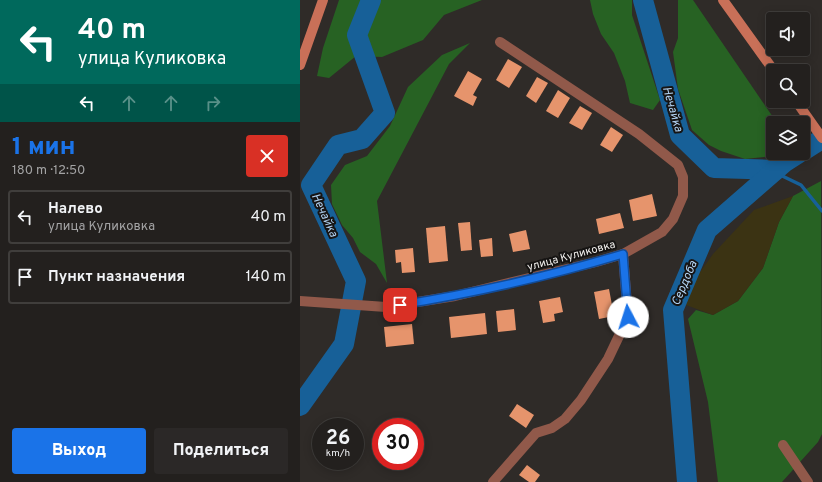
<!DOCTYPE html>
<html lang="ru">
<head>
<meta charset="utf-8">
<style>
  :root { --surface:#23201e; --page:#2b2827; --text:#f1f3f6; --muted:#a3a3a4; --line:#403e3c; --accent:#1a73e8 }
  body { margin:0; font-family:Overpass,sans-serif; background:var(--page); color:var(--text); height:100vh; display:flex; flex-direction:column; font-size:15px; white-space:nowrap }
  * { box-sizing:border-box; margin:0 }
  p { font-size:13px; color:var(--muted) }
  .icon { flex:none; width:22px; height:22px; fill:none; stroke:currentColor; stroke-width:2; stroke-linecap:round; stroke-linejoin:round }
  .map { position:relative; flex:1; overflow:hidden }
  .details { display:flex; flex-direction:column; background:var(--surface); width:300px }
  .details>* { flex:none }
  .top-card { background:#00695c; color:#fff; overflow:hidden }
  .tools { position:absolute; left:466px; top:12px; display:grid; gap:8px }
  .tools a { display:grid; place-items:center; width:44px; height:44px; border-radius:4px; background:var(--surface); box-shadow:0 2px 10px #0003,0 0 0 1px var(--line); font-size:20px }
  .speed { position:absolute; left:12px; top:418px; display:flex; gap:8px; font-size:20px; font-weight:700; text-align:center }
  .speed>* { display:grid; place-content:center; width:52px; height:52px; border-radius:50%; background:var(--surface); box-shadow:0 2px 10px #0003,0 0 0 1px var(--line); line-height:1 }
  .speed small { font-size:10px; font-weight:400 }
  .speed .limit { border:6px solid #d22; background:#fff; color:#111 }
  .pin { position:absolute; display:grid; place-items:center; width:34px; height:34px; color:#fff; margin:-17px; border-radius:8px; box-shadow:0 2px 6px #0006 }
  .me { position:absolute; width:44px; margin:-22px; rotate:355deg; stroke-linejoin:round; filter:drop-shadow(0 0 3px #0008) }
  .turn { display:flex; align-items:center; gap:14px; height:84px; padding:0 12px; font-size:18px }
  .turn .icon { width:52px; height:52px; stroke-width:2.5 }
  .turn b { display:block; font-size:28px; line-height:34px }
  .lanes { display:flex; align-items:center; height:38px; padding:0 12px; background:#0003; justify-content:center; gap:20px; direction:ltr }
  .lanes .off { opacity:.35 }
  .round { display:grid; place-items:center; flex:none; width:42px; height:42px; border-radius:4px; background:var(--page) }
  .head { display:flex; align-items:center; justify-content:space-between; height:68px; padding:0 12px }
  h1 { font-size:24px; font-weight:800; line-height:30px; color:var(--accent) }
  .button { display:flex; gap:8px; margin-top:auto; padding:8px 12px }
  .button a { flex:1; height:46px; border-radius:4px; background:var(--accent); color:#fff; font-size:16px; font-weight:800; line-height:46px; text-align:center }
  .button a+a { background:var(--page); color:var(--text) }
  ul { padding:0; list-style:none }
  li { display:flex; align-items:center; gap:12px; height:54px; margin:0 8px 6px; padding:0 4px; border:2px solid var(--line); border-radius:4px }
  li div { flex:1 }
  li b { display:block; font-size:15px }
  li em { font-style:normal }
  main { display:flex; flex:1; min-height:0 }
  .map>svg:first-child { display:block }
  .forest { fill:#276223 }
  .sand { fill:#3b3313 }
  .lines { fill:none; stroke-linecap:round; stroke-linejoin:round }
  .stream { stroke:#176098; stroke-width:3.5 }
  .river { stroke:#176098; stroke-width:20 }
  .building { fill:#e6946c }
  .street { stroke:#91594a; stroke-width:10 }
  .secondary { stroke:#c97058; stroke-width:10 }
  .route-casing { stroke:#114b97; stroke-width:10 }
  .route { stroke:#1a73e8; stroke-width:7 }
  .labels { text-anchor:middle; stroke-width:4; stroke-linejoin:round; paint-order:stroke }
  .street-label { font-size:11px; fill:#f1efed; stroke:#161413 }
  .water-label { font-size:12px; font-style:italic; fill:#b2d3f3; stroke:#161413 }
</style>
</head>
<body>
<main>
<section class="details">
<div class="top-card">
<div class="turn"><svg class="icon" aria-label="left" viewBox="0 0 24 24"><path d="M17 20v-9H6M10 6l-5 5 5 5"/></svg><div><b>40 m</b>улица Куликовка</div></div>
<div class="lanes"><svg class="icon" aria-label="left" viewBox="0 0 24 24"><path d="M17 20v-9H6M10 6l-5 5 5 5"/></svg><svg class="icon off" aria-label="ahead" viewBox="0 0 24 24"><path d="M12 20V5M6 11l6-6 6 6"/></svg><svg class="icon off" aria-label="ahead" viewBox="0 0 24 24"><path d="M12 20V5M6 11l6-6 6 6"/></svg><svg class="icon off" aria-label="right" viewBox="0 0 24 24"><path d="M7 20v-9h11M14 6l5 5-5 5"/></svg></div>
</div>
<div class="head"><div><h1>1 мин</h1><p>180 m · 12:50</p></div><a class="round" style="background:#d93025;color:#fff"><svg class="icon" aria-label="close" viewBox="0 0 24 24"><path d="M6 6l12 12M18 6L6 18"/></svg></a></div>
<ul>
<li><svg class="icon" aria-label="left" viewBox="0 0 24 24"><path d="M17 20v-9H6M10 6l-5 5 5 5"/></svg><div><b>Налево</b><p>улица Куликовка</p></div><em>40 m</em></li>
<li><svg class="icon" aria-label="arrive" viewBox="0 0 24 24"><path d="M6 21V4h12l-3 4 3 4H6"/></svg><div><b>Пункт назначения</b></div><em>140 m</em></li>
</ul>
<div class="button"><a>Выход</a><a>Поделиться</a></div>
</section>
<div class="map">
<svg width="522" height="482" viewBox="0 0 522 482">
  <rect width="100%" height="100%" fill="#2f2b28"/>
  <g class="forest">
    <path d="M39,0h143l-38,15 -21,25 -41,17 -26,-1 -27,22 -12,-2 6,-28z"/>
    <path d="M290,0h42v15l28,85 -7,10 -23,-7 -5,-22 -11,-28 -13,-19 -8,-20z"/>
    <path d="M378,0h15l84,123h-4v30h4l-3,3 -29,3 -24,-8 -12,-6 -17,-15 -14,-41 -5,-37 5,-14z"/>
    <path d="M170,43l-21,21 -72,137 10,82 -11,-19 -16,-12 -7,-14 -11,-13 -10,-21 -1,-19 14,-20 22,-9 23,-30 18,-39 34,-32z"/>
    <path d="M521,181l1,253 -4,8 -36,40h-64l-10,-80 -20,-83 8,-9 17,5 25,-14 25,-33 16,-46 14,-26z"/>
  </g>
  <path class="sand" d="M493,196l-14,26 -16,46 -25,33 -25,14 -27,-10 10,-27 17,-24 41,-44z"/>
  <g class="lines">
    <path class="stream" d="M474,172l27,13 21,26"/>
    <g class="river">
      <path d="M343,0l37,135 34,33 62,2"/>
      <path d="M503,151l19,-12"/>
      <path d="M0,406l44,-62 12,-63 -45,-96 27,-40 24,-6 23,-26 -28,-78 14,-35"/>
      <path d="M387,482l-14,-172 34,-80 78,-68 14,-9"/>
    </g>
  </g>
  <g class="building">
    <path d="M208,59l14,8 -13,21 -13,-8z"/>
    <path d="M168,71l14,8 -9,16 4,2 -4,9 -19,-10z"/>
    <path d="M237,77l11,6 -12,20 -10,-7z"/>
    <path d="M258,90l12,8 -12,20 -12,-7z"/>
    <path d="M280,106l12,7 -10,17 -13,-7z"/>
    <path d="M311,127l12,8 -11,17 -12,-7z"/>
    <path d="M352,194l5,22 -24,5 -4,-21z"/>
    <path d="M320,213l4,15 -25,6 -3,-15z"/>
    <path d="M170,222l2,28 -11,1 -3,-28z"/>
    <path d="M145,226l3,35 -19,2 -3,-35z"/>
    <path d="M226,230l4,19 -17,3 -4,-18z"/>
    <path d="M192,238l1,18 -12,1 -2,-17z"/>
    <path d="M113,248l2,24 -13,1 -1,-11 -5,1 -1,-13z"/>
    <path d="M309,289l5,27 -15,3 -5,-27z"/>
    <path d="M260,297l3,15 -9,2 1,7 -12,2 -4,-22z"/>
    <path d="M214,309l2,21 -18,2 -2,-21z"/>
    <path d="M185,313l2,21 -36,4 -2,-21z"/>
    <path d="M112,324l2,20 -28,3 -2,-20z"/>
    <path d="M217,404l17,11 -8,13 -17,-12z"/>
    <path d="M227,465l13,10 -5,7h-6l-10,-7z"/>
  </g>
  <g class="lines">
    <g class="street">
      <path d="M0,301l86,6 69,-11 141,-34 27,-8 39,-22 11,-13 10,-23v-19l-5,-12 -39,-31 -139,-92"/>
      <path d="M483,445l25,37"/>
      <path d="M193,482l43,-49 16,-5 13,-9 16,-19 27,-41 20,-42 -5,-63"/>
    </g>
    <g class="secondary">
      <path d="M423,0l51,71"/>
      <path d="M0,65l23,-65"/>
      <path d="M496,101l26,37"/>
    </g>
  </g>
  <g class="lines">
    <g class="route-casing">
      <path id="route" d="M100,305c75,-12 150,-29 223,-51l5,63"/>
    </g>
    <use href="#route" class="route"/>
  </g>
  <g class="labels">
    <g class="street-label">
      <text transform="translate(271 255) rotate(-15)" y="4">улица Куликовка</text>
    </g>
    <g class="water-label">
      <text transform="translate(373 109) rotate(74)" y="4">Нечайка</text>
      <text transform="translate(25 215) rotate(65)" y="4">Нечайка</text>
      <text transform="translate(384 283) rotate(-67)" y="4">Сердоба</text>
    </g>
  </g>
</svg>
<div class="tools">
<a><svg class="icon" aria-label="sound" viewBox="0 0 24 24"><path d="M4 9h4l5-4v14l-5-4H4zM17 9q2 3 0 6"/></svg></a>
<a><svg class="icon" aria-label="search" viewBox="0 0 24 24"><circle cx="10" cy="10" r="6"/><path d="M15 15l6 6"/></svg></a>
<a><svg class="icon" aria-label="layers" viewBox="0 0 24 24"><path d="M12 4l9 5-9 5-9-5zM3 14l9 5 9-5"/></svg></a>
</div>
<div class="speed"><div>26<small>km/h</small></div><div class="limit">30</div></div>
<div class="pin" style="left:100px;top:305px;background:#d93025"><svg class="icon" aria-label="arrive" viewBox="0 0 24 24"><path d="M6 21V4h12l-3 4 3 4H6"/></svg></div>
<svg class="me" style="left:328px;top:317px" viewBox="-20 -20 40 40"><circle r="19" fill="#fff"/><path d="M0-13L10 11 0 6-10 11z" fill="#1a73e8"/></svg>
</div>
</main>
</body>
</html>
